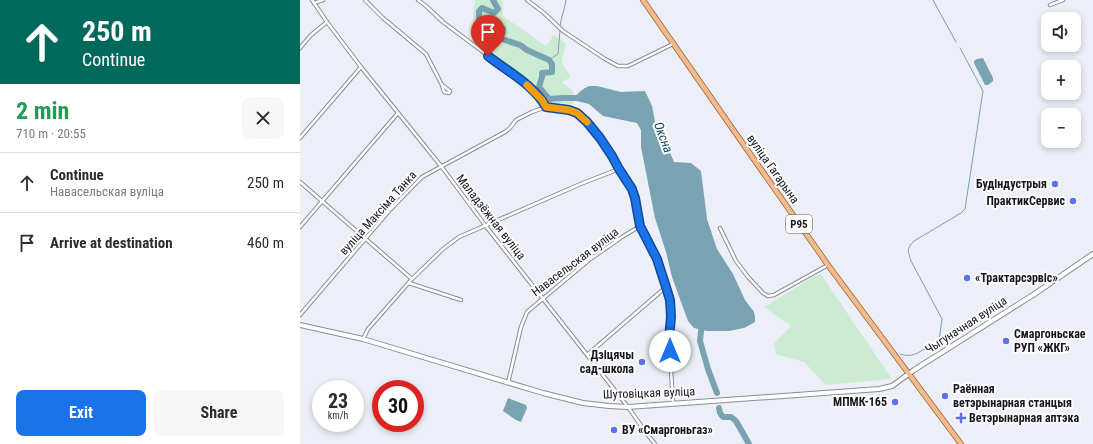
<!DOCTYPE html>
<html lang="en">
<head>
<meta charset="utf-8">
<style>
  :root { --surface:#fff; --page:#f7f7f7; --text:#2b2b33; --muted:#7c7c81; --line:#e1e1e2; --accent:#1a73e8 }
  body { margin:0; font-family:"Roboto Condensed",sans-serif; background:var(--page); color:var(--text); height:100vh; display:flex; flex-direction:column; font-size:15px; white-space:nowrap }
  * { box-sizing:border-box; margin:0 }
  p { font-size:13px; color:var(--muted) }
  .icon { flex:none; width:22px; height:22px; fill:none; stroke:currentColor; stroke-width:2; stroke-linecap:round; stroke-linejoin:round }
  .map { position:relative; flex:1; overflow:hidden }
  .sheet { display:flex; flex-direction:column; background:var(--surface); width:300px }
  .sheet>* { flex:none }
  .banner { background:#00695c; color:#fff; overflow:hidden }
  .controls { position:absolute; left:741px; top:12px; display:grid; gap:8px }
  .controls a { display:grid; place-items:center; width:40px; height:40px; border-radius:8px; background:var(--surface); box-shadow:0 2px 6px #0003; font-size:20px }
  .speed { position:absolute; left:12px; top:380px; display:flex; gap:8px; font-size:20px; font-weight:700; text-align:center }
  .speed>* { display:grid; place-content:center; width:52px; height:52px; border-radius:50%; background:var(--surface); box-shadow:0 2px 6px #0003; line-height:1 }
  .speed small { font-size:10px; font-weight:400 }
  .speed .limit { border:6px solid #d22; background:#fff; color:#111 }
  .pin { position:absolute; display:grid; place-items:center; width:34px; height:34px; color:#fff; margin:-41px -17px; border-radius:50% 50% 50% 0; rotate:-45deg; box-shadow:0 0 4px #0007 }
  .pin .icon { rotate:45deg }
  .me { position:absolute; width:44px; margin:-22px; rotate:0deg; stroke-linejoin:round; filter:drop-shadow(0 0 3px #0008) }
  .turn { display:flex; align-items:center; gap:14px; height:84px; padding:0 16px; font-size:18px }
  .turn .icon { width:52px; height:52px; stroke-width:2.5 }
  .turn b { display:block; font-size:28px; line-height:34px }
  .round { display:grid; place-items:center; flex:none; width:42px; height:42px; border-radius:8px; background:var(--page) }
  .overview { display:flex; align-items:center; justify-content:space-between; height:68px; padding:0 16px }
  h1 { font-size:24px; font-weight:700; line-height:30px; color:#1e9e55 }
  .action { display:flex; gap:8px; margin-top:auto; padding:8px 16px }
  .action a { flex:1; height:46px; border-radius:8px; background:var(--accent); color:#fff; font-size:16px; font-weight:700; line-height:46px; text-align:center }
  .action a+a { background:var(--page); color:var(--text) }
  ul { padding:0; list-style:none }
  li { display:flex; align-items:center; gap:12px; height:60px; padding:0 16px; border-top:1px solid var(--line) }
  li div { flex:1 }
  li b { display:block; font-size:15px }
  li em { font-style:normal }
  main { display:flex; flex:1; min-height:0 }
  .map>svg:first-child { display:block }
  .green { fill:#ccebd3 }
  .water { fill:#79a2b2 }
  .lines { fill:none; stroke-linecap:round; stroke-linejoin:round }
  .stream { stroke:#79a2b2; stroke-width:1 }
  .river { stroke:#79a2b2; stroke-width:6 }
  .street-casing { stroke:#8a8d94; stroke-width:4.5 }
  .secondary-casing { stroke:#8a8d94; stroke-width:6 }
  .primary-casing { stroke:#9f6435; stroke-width:6 }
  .street { stroke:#fff; stroke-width:2.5 }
  .secondary { stroke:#fff; stroke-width:4 }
  .primary { stroke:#f2bb8f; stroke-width:4.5 }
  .route-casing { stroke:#114b97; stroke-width:10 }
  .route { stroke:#1a73e8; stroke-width:7 }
  .slow { stroke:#f59e0b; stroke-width:7 }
  .poi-dot { fill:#5d71e8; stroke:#fcfcfe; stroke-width:1.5 }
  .labels { text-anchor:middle; stroke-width:4; stroke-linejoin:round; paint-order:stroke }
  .shield { fill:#fcfcfe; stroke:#5b5c5e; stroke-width:1 }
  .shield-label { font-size:11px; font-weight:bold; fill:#16171a }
  .street-label { font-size:12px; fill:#16171a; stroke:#fcfcfe }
  .poi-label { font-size:12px; font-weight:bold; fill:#16171a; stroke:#fcfcfe; text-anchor:start }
  .water-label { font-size:13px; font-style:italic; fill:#124b5d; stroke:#fcfcfe }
</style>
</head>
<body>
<main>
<section class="sheet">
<div class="banner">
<div class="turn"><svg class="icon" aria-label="ahead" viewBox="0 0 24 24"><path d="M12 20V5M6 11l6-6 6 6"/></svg><div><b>250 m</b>Continue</div></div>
</div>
<div class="overview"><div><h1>2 min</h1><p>710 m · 20:55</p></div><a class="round"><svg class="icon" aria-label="close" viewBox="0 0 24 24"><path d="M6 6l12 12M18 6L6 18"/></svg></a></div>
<ul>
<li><svg class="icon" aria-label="ahead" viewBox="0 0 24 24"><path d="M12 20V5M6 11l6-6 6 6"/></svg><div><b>Continue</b><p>Навасельская вуліца</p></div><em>250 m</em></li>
<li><svg class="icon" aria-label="arrive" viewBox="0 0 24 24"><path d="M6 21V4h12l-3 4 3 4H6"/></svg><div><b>Arrive at destination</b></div><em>460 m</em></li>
</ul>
<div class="action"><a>Exit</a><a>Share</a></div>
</section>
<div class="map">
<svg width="793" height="444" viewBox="0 0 793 444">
  <rect width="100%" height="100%" fill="#eceff7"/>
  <g class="green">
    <path d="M175,0h26l2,3v13l43,30 8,-11 12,9 -5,18 10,15 -9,5 11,9v13l-22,-1 -31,-26 -31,-28 -16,-30z"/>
    <path d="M520,273l72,106 -66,6 -22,-23 -28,-8 -2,-11 17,-17 -27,-19z"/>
    <path d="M701,300l2,5 -35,22 -2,-3v-2z"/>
  </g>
  <g class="water">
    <path d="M683,58l10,20v3l-5,4h-3l-11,-22v-2l3,-2z"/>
    <path d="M289,86h8l24,6 24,-1 7,15 4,21 8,11 10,24 17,1 10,8 6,48 10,30 16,25 12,26 9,12 1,5v5l-11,6 -15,3h-22l-13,-3 -6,-7 -16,-44 -6,-25 -11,-34 -14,-71v-17l-4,-7 -34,-7 -14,-12 -12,-3 -2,-1c2,-8 8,-11 14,-14z"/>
    <path d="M208,398l18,7 1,3 -6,14 -5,-2 -13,-9z"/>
  </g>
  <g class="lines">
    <g class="stream">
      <path d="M633,0l23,42"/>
      <path d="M260,26c1,-9 5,-17 6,-26"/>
      <path d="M249,60l9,-6 2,-24"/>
      <path d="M600,354c13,4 17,-1 28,-7 4,-2 8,-2 11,-6l3,-22 -31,-58c-3,-10 -5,-12 3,-20l47,-28 4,-4 18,-118 -23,-43"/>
    </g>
    <g class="river">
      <path d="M193,0l5,9 -4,4 -12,-5 -3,3v7l13,5 11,6v3l-6,4 5,3 18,6 7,5 22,10 3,4v8l-10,1v4l-3,10 10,12 14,-1h20"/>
      <path d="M402,322l-2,19 8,28 9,24"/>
      <path d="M419,408l1,5 3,4h8l5,4 13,23"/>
    </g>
    <g class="street-casing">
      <g id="street">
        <path d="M12,0l15,22 34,45 80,99 44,59 143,182 19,27 8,10"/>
        <path d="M65,0l18,18 43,36 16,31 2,7 5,1 1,-2 -8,-6"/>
        <path d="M118,0l8,6 17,16 88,66 11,12 4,7"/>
        <path d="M227,0l17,13 19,18 42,28 13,7h10l45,-22"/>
        <path d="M14,3l9,-3"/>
        <path d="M750,5l13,-5"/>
        <path d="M0,48l11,-13 16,-13"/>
        <path d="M0,138l61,-71"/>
        <path d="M0,182l112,97"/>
        <path d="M0,227l98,-114"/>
        <path d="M420,228l16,33 12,16 15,16 5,3 6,-1 54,-30"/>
        <path d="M109,283l52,17"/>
        <path d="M366,287l3,13 2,17 -2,21 4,65"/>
        <path d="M0,315l89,-104 33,-34 83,-45 5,-4 6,-8 16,-8 14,-5 23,3 8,3 10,9 13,16 12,18 7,13 13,20 3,9 5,28 17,33 9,28 -79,68"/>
        <path d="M63,339l5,-10 44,-50 31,-30 16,-12 124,-54 36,-14"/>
        <path d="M208,383l13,-56 6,-15 62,-52 33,-23 18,-11"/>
      </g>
    </g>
    <g class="secondary-casing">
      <path id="secondary" d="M0,325l63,14 180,54 40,10 26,3 19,1 155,-11 96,-7 13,-3 22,-16 119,-75 60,-41"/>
    </g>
    <g class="primary-casing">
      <path id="primary" d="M343,0l89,128 96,137 133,179"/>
    </g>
    <use href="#street" class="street"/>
    <use href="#secondary" class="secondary"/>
    <use href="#primary" class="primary"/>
  </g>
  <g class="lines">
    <g class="route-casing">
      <path id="route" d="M188,56c19,15 46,29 58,51l23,3 8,3 10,9 13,16 12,18 7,13 13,20 3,9 5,28 17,33 9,28 4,13 1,17 -2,21 1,13"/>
    </g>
    <use href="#route" class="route"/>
    <path class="slow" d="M227,85l15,15 4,7 23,3 8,3 10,9"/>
  </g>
  <g class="poi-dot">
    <circle cx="755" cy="184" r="4"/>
    <circle cx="773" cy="201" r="4"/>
    <circle cx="667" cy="278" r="4"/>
    <circle cx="706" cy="341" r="4"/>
    <circle cx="342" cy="362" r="4"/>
    <circle cx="645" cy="396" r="4"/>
    <circle cx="595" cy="402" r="4"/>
    <path d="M659 412h4v4h4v4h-4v4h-4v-4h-4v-4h4z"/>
    <circle cx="314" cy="430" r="4"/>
  </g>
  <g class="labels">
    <rect class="shield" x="486" y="215" width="26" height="18" rx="3"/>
    <g class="shield-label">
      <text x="499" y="228">Р95</text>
    </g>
    <g class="street-label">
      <text transform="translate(473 169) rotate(55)" y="4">вуліца Гагарына</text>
      <text transform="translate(78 213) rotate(-48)" y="4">вуліца Максіма Танка</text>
      <text transform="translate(191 217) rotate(52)" y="4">Маладзёжная вуліца</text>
      <text transform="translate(275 262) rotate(-37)" y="4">Навасельская вуліца</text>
      <text transform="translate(666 325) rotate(-33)" y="4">Чыгуначная вуліца</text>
      <text transform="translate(349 393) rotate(-2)" y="4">Шутовіцкая вуліца</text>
    </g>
    <g class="poi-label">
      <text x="747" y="188" text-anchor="end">Будіндустрыя</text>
      <text x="765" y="205" text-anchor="end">ПрактикСервис</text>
      <text x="675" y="282">«Трактарсэрвіс»</text>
      <text x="714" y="338">Смаргоньскае<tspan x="714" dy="14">РУП «ЖКГ»</tspan></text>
      <text x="334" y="359" text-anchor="end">Дзіцячы<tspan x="334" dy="14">сад-школа</tspan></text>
      <text x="653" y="393">Раённая<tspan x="653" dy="14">ветэрынарная станцыя</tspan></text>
      <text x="587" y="406" text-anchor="end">МПМК-165</text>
      <text x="669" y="422">Ветэрынарная аптэка</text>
      <text x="322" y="434">ВУ «Смаргоньгаз»</text>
    </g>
    <g class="water-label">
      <text transform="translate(364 137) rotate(69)" y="5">Оксна</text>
    </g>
  </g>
</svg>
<div class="controls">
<a><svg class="icon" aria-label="sound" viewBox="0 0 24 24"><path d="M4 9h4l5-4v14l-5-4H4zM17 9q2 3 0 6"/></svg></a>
<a>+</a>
<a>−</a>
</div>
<div class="speed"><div>23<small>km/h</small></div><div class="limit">30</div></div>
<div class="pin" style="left:188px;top:56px;background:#d93025"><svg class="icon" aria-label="arrive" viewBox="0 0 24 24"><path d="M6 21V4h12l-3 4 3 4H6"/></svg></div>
<svg class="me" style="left:370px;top:351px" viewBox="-20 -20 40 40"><circle r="19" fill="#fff"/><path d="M0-13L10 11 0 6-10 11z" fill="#1a73e8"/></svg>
</div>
</main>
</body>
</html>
